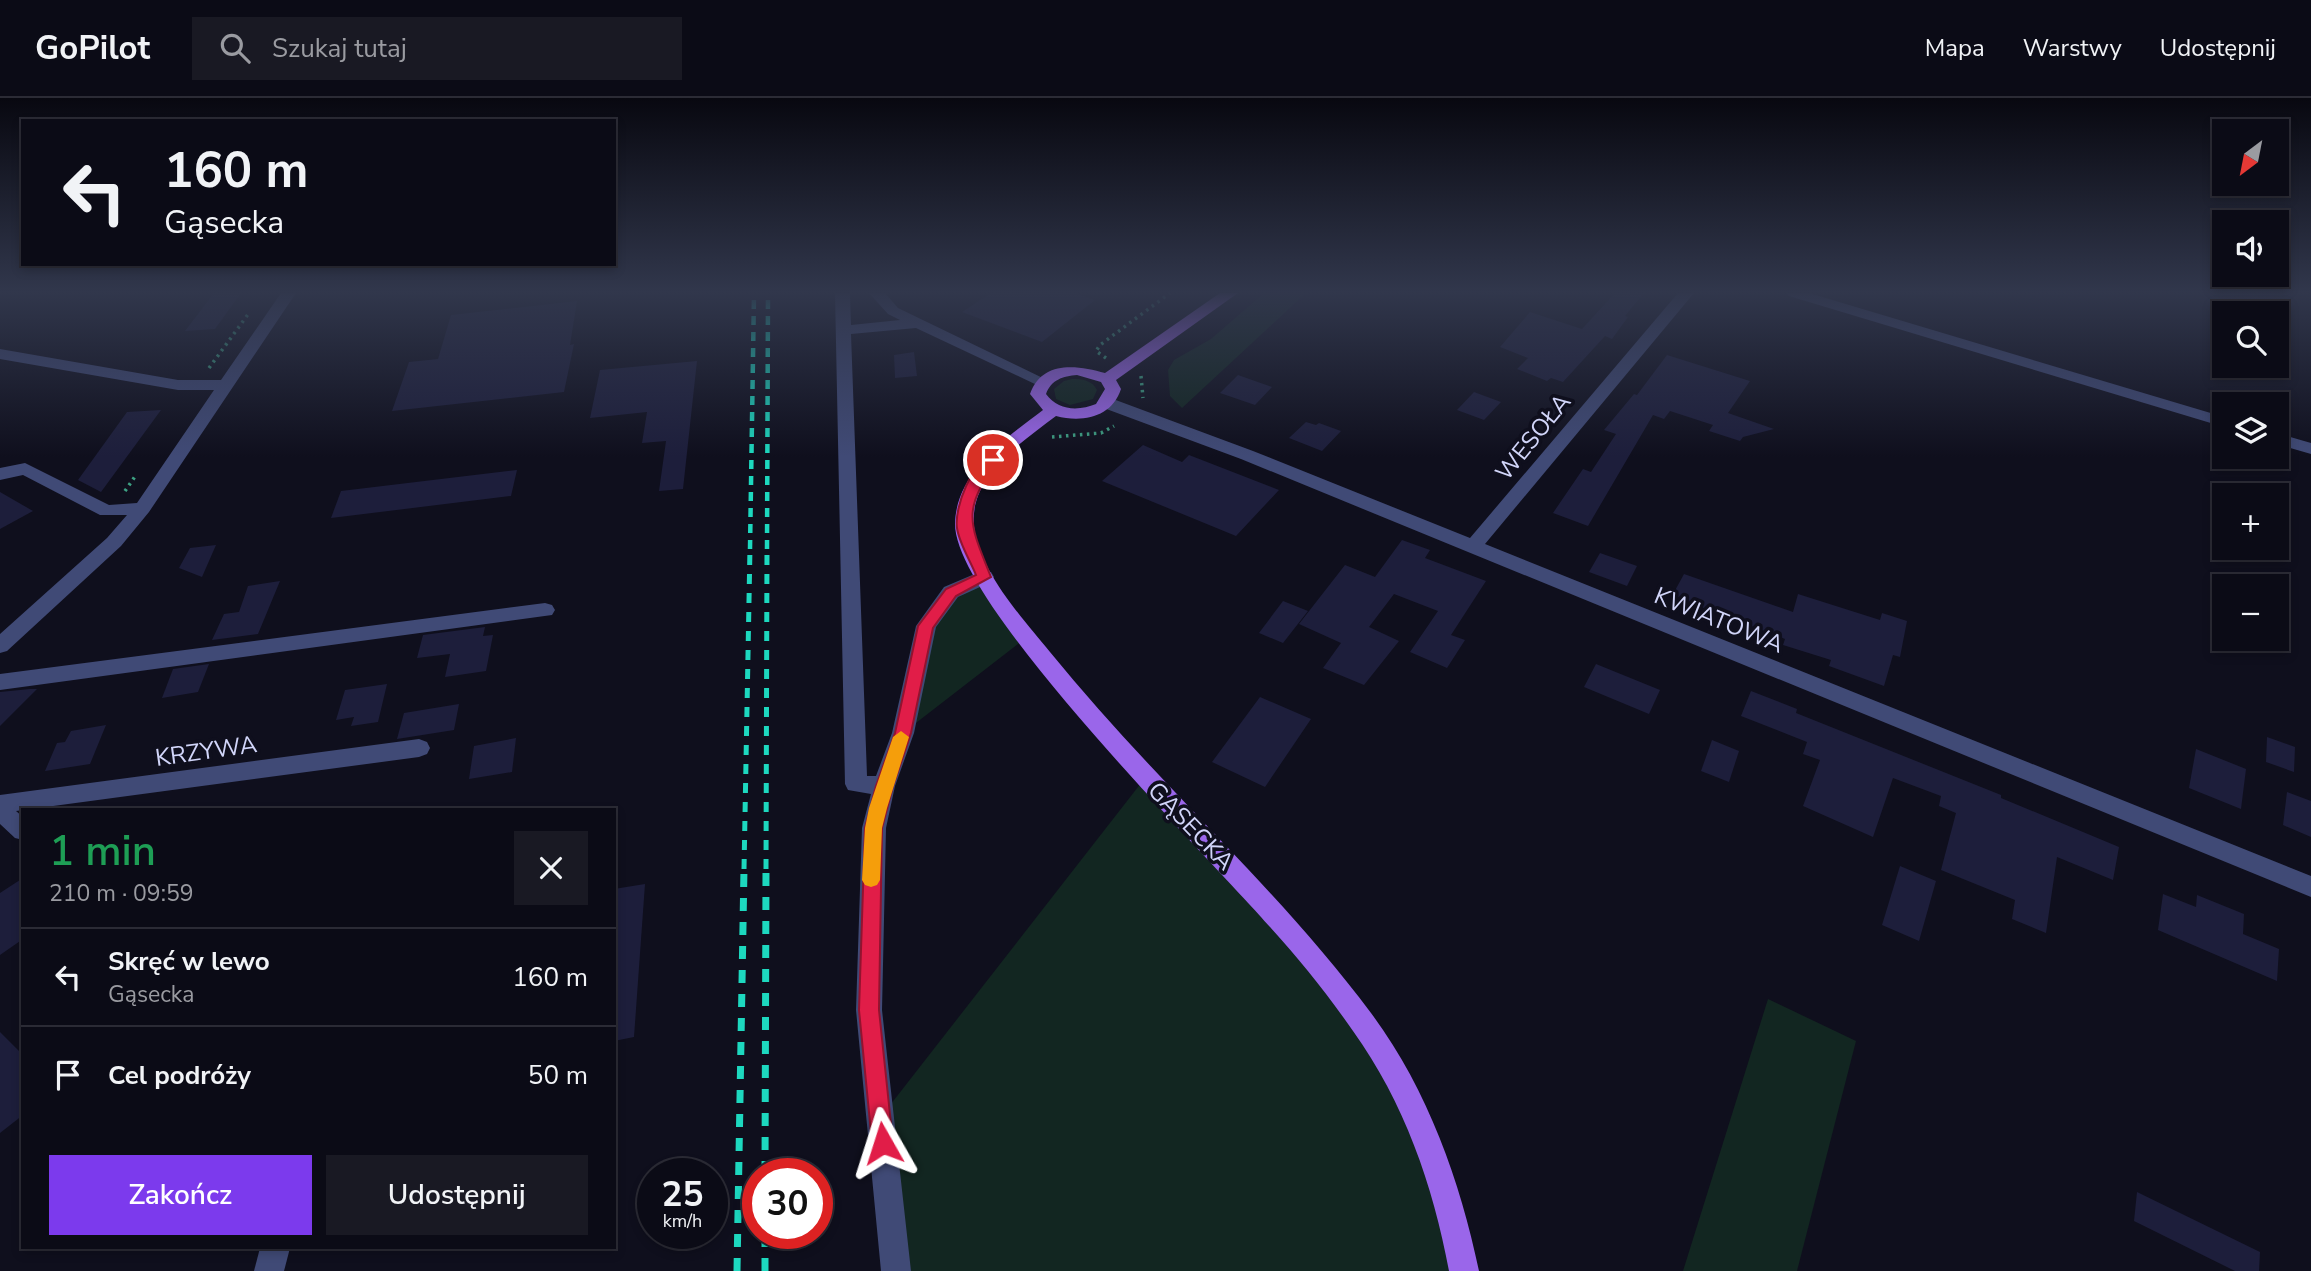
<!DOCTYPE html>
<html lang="pl">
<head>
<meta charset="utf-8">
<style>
  :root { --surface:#0b0b16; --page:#191923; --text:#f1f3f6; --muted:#9a9ba1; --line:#2b2b35; --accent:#7c3aed }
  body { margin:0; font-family:"Nunito Sans",sans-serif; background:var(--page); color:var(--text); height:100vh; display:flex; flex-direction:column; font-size:26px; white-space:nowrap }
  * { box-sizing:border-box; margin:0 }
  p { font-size:23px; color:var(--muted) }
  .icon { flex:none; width:38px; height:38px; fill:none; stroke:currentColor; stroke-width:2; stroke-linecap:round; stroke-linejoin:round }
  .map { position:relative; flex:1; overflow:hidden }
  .drawer { position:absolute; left:21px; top:710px; width:595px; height:441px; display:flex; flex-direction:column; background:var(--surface); border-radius:0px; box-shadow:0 4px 10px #0003,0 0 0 2px var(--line) }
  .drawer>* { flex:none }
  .banner { position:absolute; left:21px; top:21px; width:595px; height:147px; border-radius:0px; box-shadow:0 4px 10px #0003,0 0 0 2px var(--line); background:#0b0b16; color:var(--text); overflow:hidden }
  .needle { width:46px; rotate:212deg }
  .fabs { position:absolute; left:2212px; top:21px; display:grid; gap:14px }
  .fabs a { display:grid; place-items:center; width:77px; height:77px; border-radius:0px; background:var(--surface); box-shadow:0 4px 10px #0003,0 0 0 2px var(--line); font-size:35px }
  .speed { position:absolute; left:637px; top:1060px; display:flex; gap:14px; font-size:35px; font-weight:700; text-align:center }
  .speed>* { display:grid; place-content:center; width:91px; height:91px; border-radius:50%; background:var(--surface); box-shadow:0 4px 10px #0003,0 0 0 2px var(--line); line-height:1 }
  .speed small { font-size:18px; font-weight:400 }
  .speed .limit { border:10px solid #d22; background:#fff; color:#111 }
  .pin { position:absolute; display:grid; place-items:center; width:60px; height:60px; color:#fff; margin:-30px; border:4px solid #fff; border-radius:50%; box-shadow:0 2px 7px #0007 }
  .me { position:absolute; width:77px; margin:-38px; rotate:354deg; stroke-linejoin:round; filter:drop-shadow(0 0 5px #0008) }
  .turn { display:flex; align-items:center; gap:24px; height:147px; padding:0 28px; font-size:32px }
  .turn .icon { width:91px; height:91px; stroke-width:2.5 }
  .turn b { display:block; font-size:49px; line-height:60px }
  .round { display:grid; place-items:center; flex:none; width:74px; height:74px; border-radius:0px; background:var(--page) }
  .head { display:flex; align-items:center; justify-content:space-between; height:119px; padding:0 28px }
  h1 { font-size:42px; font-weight:600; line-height:52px; color:#1e9e55 }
  .cta { display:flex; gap:14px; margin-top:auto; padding:14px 28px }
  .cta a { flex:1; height:80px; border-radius:0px; background:var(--accent); color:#fff; font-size:28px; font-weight:600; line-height:80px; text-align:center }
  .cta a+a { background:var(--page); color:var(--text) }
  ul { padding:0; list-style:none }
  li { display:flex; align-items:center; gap:21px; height:98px; padding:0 28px; border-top:2px solid var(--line) }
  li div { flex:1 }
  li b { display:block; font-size:26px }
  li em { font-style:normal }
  header { display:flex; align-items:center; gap:42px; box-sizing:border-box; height:98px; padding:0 35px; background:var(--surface); border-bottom:2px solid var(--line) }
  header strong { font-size:33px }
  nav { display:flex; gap:38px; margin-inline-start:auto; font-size:24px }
  .search { width:490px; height:63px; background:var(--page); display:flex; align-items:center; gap:18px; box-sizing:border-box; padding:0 24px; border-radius:0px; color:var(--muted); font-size:26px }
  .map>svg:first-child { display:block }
  .green { fill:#122621 }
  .building { fill:#1d1e3b }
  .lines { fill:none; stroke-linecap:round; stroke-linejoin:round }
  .path { stroke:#3da183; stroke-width:3.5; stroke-dasharray:2.5 4.5; stroke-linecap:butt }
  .minor { fill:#404a76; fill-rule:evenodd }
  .major { fill:#9a66ea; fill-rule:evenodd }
  .rail-far2 { stroke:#1dd8bf; stroke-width:4.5; stroke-dasharray:9 7; stroke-linecap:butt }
  .rail-far1 { stroke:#1dd8bf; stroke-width:5; stroke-dasharray:10 9; stroke-linecap:butt }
  .rail { stroke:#1dd8bf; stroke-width:7; stroke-dasharray:13 11; stroke-linecap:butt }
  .route { fill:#e11d48; stroke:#92132f; stroke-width:2 }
  .slow { fill:#f59e0b }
  .labels { text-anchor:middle; stroke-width:7; stroke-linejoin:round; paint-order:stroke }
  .street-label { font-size:24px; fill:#d1d5f9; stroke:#0f0f1d }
</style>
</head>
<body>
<header>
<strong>GoPilot</strong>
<div class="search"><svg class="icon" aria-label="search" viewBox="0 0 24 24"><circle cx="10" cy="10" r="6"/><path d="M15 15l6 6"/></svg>Szukaj tutaj</div>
<nav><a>Mapa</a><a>Warstwy</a><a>Udostępnij</a></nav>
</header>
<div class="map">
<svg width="2311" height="1173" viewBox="0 0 2311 1173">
  <rect width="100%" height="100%" fill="#0f0f1d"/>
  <g class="green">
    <path d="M1264,195h42l-124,115 -12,-12 -2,-26 6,-10 37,-21z"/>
    <path d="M1072,281c10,0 20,1 25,11l-4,9 -23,6 -14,-6 -2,-10 10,-8z"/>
    <path d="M984,479l43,60 -124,96 23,-107 25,-34z"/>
    <path d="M1145,680l257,303 62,190h-568l-16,-153z"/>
    <path d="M1768,901l88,42 -59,230h-114z"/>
  </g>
  <g class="building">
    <path d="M214,195h27l-26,36 -30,2z"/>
    <path d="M991,195h83l21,7 -53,42 -80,-30z"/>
    <path d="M1615,195h29l-19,23 3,1 -16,22 -7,-3 -42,46 -12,-4 -4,3 -30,-12 11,-11 -28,-11 30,-35 52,17z"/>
    <path d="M577,203l-7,44 4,-1 -10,48 -172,19 17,-49 29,-3 13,-44z"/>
    <path d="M914,254l3,24 -22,2 -1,-23z"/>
    <path d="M1667,257l83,26 -22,32 46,16 -31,8 -3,4 -31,-10 4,-6 -43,-14 -6,8 -11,-4 -65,111 -35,-13 30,-44 8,3 25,-38 -12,-4 30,-36 3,1z"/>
    <path d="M697,263l-14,128 -24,2 7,-50 -24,2 5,-31 -57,6 10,-48z"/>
    <path d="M1238,277l34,12 -17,18 -35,-12z"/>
    <path d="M1474,294l27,10 -17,18 -27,-10z"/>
    <path d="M161,312l-60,82 -23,-12 49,-68z"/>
    <path d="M1306,324l10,3 3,-2 22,8 -19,20 -33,-13z"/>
    <path d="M1143,347l39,17 7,-7 90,35 -43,46 -134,-55z"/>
    <path d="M517,372l-6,26 -180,22 10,-27z"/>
    <path d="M0,394l33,19 -33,18z"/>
    <path d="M1402,442l28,10 -5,8 61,23 -35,54 14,5 -18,28 -37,-16 28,-41 -44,-17 -25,33 30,14 -35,44 -41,-17 18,-25 -42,-19 46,-59 30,12z"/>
    <path d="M216,447l-14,32 -23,-9 11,-20z"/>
    <path d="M1600,455l37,13 -10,20 -38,-14z"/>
    <path d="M1684,476l109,38 5,-18 82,26 2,-7 25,8 -7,36 -7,-2 -9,31 -55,-20 2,-6 -48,-15 2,-6 -113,-43z"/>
    <path d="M280,483l-22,53 -46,6 12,-26 15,-2 9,-26z"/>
    <path d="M1283,503l25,10 -25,32 -24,-10z"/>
    <path d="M485,529l-2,9 10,-1 -7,36 -41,6 5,-23 -33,4 6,-23z"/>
    <path d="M209,566l-11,28 -36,6 11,-29z"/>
    <path d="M1596,566l64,26 -11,24 -65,-27z"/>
    <path d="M387,586l-9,38 -27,4 3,-9 -18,3 9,-30z"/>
    <path d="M30,591h7l-37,37v-34z"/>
    <path d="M1751,593l46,18 -1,4 205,82v3l118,49 -6,33 -56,-23 -11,76 -34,-14 3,-19 -74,-30 15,-57 -17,-7 2,-10 -48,-18 -20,59 -70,-31 17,-46 -17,-6 4,-12 -66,-26z"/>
    <path d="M1260,599l51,22 -46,68 -53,-25z"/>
    <path d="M459,606l-5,26 -57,9 7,-26z"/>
    <path d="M106,627l-16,39 -45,7 12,-28 8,-1 6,-11z"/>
    <path d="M2267,639l28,10 -1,25 -28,-10z"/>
    <path d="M516,640l-4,34 -43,7 5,-33z"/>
    <path d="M1712,642l27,11 -10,31 -28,-11z"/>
    <path d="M2196,651l50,20 -5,40 -52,-21z"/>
    <path d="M2287,694l24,9v36l-28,-12z"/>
    <path d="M1900,768l36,15 -17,60 -37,-16z"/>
    <path d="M23,780v61l-23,16v-62z"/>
    <path d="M645,786l-11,153 -20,4v-152z"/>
    <path d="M2163,796l33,13 1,-12 47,19 -1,20 36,15 -2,32 -119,-51z"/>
    <path d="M0,934l23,23v60l-23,18z"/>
    <path d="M2137,1094l123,60 -1,19h-24l-101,-50z"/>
  </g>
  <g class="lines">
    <g class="path">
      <path d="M1106,260l-10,-7 4,-6 70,-52"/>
      <path d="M209,270l40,-55"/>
      <path d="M1141,278l2,22"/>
      <path d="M1052,339l49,-4 13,-7"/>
      <path d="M125,393l11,-16"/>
    </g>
    <g class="minor">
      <path d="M281,195h15l-147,219 -28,34 -114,105 -7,2v-19l107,-96 20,-23h-27l-77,-40 -23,5v-12l25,-5 84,42 28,-2 77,-113h-36l-178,-31v-10l178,31h43z"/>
      <path d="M835,195h15l1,32 49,-5 -12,-6 -19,-21h16l13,15 153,74 -8,5 -6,-2 -121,-57 -65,6 16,442h9l16,-43 24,-107 28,-39 40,-17 7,2 3,5 -3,5 -33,15 -22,30 -22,106 -19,53 -9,42 -4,182 29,261h-30l-25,-261 6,-182 9,-34 -23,-4 -3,-6z"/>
      <path d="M1678,195h16l-209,251 826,332v21l-1070,-438 -140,-52 -2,-4 2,-4h12l140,52 217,87z"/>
      <path d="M1786,195h23l415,124v10l-435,-131z"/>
      <path d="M2277,335l34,10v11l-34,-10z"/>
      <path d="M545,505l7,2 3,5 -3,5 -552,75v-16z"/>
      <path d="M419,641l8,3 3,6 -3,6 -8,3 -403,54 7,6v23l-8,-2 -15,-14v-29z"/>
      <path d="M260,1150h30l-6,23h-30z"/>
    </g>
    <path class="major" d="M1220,195h18l-122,87 5,9c-9,28 -38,34 -65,27 -34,26 -87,60 -82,110 4,44 49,93 76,126 62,76 130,145 197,216 44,47 86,94 124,145 56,75 89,167 108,258h-30c-16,-86 -45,-169 -96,-240 -25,-36 -53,-71 -83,-104 -61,-70 -315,-322 -315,-403 1,-52 51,-86 88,-114l-13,-16c12,-34 47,-29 75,-21zM1077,277l24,7 4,7 -9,15c-17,7 -38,7 -50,-10 5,-14 17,-18 31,-19z"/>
    <g class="rail-far2">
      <path d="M750,451l4,-256"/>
      <path d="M767,451l1,-256"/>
    </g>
    <g class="rail-far1">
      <path d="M744,771l6,-322"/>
      <path d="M766,771l1,-322"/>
    </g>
    <g class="rail">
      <path d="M765,1076l1,-306"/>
      <path d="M765,1136v37"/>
      <path d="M737,1173l7,-403"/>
    </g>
  </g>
  <linearGradient id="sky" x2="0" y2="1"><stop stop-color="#080810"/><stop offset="0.54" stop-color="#31374c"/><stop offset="1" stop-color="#31374c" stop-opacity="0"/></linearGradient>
  <rect width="2311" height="359" fill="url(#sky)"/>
  <path class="route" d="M993,357l6,5c-38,50 -30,62 -8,117l-35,19 -23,32 -22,105 -18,53 -11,42 -3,182 14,133 -3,8 -7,3 -8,-3 -3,-8 -13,-133 6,-182 11,-42 19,-53 23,-107 28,-37 30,-14c-6,-15 -17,-32 -19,-47 -3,-21 15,-66 36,-73z"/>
  <path class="slow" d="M901,633l8,6 -22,71 -5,20 -2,52 -3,5 -6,2 -6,-2 -3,-5 3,-52 4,-20 24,-71z"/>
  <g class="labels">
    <g class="street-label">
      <text transform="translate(1533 339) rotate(-51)" y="8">WESOŁA</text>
      <text transform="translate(1719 522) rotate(22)" y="8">KWIATOWA</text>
      <text transform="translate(206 653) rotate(-8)" y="8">KRZYWA</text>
      <text transform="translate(1191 728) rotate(46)" y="8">GĄSECKA</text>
    </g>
  </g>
</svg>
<div class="fabs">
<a><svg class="needle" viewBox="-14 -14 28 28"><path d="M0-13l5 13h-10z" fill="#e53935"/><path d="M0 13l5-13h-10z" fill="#9a9ba1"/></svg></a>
<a><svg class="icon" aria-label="sound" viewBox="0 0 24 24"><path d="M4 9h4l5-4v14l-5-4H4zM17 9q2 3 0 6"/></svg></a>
<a><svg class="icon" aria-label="search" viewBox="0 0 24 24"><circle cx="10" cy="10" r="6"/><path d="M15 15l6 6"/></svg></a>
<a><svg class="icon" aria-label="layers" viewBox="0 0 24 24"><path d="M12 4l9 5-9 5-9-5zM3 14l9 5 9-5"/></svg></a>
<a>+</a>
<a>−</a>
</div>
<div class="speed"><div>25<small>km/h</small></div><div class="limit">30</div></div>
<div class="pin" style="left:993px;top:362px;background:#d93025"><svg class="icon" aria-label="arrive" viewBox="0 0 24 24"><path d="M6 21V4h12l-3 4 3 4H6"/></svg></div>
<svg class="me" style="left:883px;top:1045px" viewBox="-20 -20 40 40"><path d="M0-17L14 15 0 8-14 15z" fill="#e11d48" stroke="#fff" stroke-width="4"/></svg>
<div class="banner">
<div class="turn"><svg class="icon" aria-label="left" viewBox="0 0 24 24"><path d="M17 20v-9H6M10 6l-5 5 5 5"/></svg><div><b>160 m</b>Gąsecka</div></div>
</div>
<section class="drawer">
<div class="head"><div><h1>1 min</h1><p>210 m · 09:59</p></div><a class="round"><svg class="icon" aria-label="close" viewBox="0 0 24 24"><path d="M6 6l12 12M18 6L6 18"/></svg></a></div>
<ul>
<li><svg class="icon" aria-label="left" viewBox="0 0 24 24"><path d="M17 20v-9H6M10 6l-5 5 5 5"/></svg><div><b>Skręć w lewo</b><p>Gąsecka</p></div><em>160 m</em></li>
<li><svg class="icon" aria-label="arrive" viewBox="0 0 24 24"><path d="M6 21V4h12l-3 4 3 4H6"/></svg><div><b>Cel podróży</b></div><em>50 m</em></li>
</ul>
<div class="cta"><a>Zakończ</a><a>Udostępnij</a></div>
</section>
</div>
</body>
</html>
